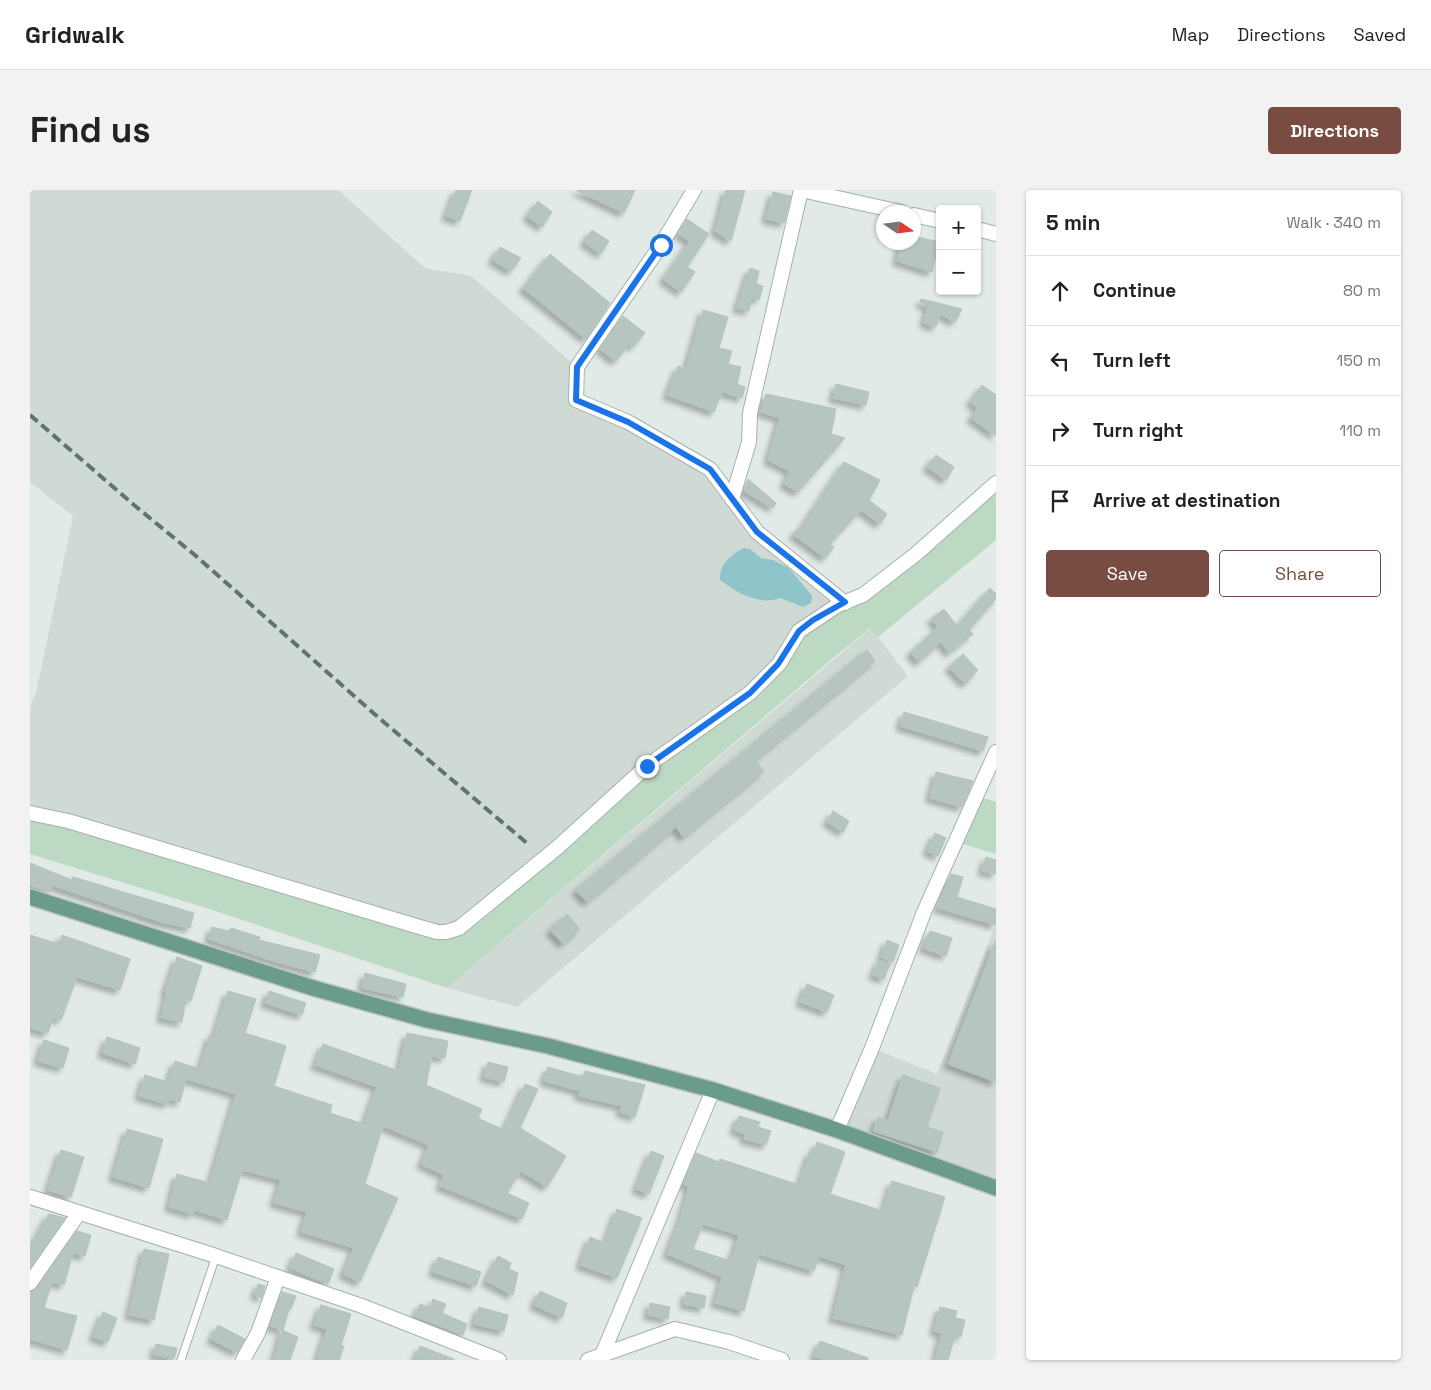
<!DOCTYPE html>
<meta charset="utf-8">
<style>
:root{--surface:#fff;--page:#f2f2f2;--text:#222;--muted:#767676;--line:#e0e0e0;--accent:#794c41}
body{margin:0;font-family:"Space Grotesk",sans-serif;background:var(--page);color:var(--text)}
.controls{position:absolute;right:15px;top:15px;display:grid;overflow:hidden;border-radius:5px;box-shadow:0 1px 4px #0004}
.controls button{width:45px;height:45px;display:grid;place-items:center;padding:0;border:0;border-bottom:1px solid var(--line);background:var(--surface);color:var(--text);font:25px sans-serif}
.compass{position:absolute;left:846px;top:15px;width:45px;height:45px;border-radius:50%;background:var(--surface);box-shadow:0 1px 4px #0004;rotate:103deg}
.stop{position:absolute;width:15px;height:15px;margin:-11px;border:4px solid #1a73e8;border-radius:50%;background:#fff}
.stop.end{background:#1a73e8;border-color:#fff;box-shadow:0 1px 5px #0008}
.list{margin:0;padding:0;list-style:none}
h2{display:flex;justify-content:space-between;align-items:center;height:65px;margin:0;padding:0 20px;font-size:21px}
h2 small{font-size:16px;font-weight:400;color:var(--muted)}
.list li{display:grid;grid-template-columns:32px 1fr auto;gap:15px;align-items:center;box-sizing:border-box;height:70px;padding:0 20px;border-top:1px solid var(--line)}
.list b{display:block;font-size:19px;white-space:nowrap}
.list em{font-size:16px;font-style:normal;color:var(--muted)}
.actions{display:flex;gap:10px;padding:15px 20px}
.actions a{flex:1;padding:11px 0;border:1px solid var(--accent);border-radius:5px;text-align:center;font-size:18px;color:var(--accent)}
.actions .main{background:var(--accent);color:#fff}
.icon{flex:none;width:28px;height:28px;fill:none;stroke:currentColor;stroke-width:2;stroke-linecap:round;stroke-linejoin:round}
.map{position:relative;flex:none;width:966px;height:1170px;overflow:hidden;border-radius:5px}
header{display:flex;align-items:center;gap:30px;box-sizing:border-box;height:70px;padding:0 25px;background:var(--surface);border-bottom:1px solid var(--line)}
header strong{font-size:24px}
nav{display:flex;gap:28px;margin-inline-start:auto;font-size:18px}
.intro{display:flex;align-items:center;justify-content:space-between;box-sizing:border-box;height:120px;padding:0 30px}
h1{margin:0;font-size:35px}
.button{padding:12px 22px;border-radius:5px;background:var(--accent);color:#fff;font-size:18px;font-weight:700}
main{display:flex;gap:30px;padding:0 30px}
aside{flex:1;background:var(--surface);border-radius:5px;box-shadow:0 1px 4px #0004}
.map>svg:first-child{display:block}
</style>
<header>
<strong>Gridwalk</strong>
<nav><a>Map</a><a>Directions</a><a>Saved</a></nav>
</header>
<div class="intro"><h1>Find us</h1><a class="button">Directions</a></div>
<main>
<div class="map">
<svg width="966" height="1170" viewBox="0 0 966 1170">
<defs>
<filter id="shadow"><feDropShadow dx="-4.5" dy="4.5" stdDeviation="2.5" flood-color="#0004"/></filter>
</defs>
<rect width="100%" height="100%" fill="#e1eae6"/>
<g fill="#d0dad5">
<polygon points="0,0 308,0 395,78 441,86 547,177 546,210 680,279 727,342 815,413 749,474 416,742 0,623 0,517 6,503 43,326 0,292"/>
<polygon points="841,438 878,486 487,817 417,798"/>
<polygon points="966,734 966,1002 810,943 842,858 907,884"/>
</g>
<g fill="#bcd9c3">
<polygon points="966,293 966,350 848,447 840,438 802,469 417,798 173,717 0,664 0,623 416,742 720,503 769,441 833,405"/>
<polygon points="947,606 966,612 966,664 926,652"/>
</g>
<path fill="#8fc4ca" d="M714,358L720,359L731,368L743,370L759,378L782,406L781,413L773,417L750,408C730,416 707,403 690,390C689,375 701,364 714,358Z"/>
<g fill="#b7c5bf" stroke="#b4c3bc" fill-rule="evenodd" filter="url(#shadow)">
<polygon points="426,0 442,0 430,31 416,26"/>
<polygon points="546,0 605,0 594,23"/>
<polygon points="696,0 715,0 701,51 685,41"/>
<polygon points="743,2 761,6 754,33 736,29"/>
<polygon points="508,11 522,22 512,37 497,26"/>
<polygon points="657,29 679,44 657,77 665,82 651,102 633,89 660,51 648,44"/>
<polygon points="562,40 579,51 571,64 554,52"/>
<polygon points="884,46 909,52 902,82 867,71 871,52 884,52"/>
<polygon points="470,57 491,68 481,81 462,70"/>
<polygon points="520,64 580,113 556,149 493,98"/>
<polygon points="720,78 729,81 726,94 733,96 729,110 722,107 719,121 707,118"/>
<polygon points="891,109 908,113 932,119 925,132 910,124 906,137 894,133 898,117 890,112"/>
<polygon points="673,120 698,127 689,158 702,161 698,174 711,177 707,194 715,197 712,208 692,202 684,222 637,205 648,176 656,179"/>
<polygon points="593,126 615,143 603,157 599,154 586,171 570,159"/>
<polygon points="806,194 839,202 836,215 803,208"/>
<polygon points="952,195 966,205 966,246 941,228 948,218 940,212"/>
<polygon points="736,204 806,219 801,244 815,248 768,302 754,294 760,281 738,270 750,228 731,222"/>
<polygon points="906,265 924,277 916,290 897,277"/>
<polygon points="814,272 850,290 839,310 857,324 850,334 831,320 800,354 804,357 795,368 763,344 772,336"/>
<polygon points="718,289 746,313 743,318 714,301"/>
<polygon points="960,398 966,404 966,409 939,440 943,444 919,463 911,452 889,472 880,463 908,437 901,429 914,419 927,436"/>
<polygon points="837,460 845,471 725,570 734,581 653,647 646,637 557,712 546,700"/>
<polygon points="933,464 948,480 935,494 919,477"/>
<polygon points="874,522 958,547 953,561 870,536"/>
<polygon points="906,582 943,591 932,617 900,608"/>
<polygon points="803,621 819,631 813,642 797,632"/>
<polygon points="905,643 916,648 908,666 897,661"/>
<polygon points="956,667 966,670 966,684 952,681"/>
<polygon points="0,673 42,690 43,687 164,723 160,738 131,732 22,695 19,702 0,695"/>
<polygon points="921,684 933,687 927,707 966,719 966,735 908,718"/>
<polygon points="537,724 550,739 533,754 520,740"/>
<polygon points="182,737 199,741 201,738 230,747 229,750 290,765 285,782 243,771 179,749"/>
<polygon points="900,741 922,748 916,766 893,758"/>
<polygon points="0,745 29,754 32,745 100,769 90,800 47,787 31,830 23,827 18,843 0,838"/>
<polygon points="857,750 869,755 863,772 851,767"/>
<polygon points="965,752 966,752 966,892 918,874"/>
<polygon points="147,767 172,776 161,811 156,809 152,832 131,828 137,802 135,802"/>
<polygon points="849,770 860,774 854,789 843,785"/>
<polygon points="335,783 376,794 373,807 332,798"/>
<polygon points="777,794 804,805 797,822 770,812"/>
<polygon points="198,801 226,809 215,843 256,856 244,896 302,915 300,923 334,934 347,897 285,875 293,854 369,881 377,843 418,851 415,868 402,866 396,895 452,919 448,928 474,940 495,894 508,899 490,938 536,966 517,997 491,981 477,1003 499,1013 492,1029 410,996 414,985 391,974 399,955 353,936 335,994 368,1008 330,1092 313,1084 324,1058 271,1042 277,1022 244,1013 251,990 212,980 197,1030 164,1020 163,1024 139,1017 147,984 180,993 206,904 156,889 150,912 139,909 138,914 109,906 115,885 138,892 145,871 170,879 180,845 184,847"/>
<polygon points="239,801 276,813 272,825 235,813"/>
<polygon points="77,847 110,858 105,874 72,863"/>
<polygon points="14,850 39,858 33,878 8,871"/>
<polygon points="458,872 478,877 474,892 454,887"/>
<polygon points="518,877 553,887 555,881 615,895 605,927 590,922 592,916 549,906 550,901 514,891"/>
<polygon points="873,885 910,898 897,937 913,942 907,962 843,941 848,927 858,930"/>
<polygon points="709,926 730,932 728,937 741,941 736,955 714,949 715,944 704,940"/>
<polygon points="97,939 133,949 119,998 83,987"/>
<path d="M787,952L815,962L800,1004L853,1021L862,991L915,1007L887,1097L884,1096L872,1145L803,1128L816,1075L789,1066L784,1081L729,1064L714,1121L685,1113L692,1087L637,1064L651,1027L659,997L653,994L666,963L689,972L690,969L769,995L780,961L784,963ZM673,1034L709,1045L701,1071L663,1059Z"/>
<polygon points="31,960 54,967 41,1007 18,1000"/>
<polygon points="621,961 634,966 619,1004 606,999"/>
<polygon points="587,1019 612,1028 587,1088 550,1075 560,1047 575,1053"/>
<polygon points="19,1024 35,1028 0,1078 0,1058"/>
<polygon points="47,1041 61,1045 55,1066 43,1063 34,1095 22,1092 14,1118 47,1126 37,1160 0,1149 0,1102 7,1098"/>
<polygon points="114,1059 139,1064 124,1130 99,1125"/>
<polygon points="266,1063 304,1079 298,1094 260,1078"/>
<polygon points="468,1066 481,1073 479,1079 488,1083 483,1105 456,1091"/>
<polygon points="408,1067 451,1082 446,1096 403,1082"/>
<polygon points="228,1094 235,1096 231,1108 225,1105"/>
<polygon points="510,1101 537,1113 532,1128 504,1115"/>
<polygon points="252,1102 266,1106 261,1119 259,1119 253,1140 240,1136"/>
<polygon points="656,1102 676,1106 674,1118 654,1114"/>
<polygon points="403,1109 416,1114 412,1123 437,1134 433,1145 385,1126 390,1114 400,1118"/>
<polygon points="620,1113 640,1117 638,1129 618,1125"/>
<polygon points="291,1115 321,1124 311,1155 314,1156 309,1170 287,1170 297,1139 284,1135"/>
<polygon points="449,1117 478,1125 474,1141 444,1134"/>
<polygon points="910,1117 927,1121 925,1128 935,1130 931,1147 925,1145 918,1170 905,1170 912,1143 904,1141"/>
<polygon points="73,1122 87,1128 78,1152 63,1147"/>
<polygon points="188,1135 215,1149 207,1162 181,1149"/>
<polygon points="252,1140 268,1147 260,1170 244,1170"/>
<polygon points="790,1151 838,1168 838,1170 795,1170 784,1166"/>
<polygon points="126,1154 147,1158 144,1169 124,1165"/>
<polygon points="390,1156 424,1169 424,1170 385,1170"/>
</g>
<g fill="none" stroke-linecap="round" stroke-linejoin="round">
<defs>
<polyline id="lane" points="151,1170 186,1066"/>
<g id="street">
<polyline points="664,0 631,55 547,177 546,210 598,232 680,279 727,342 815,413"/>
<polyline points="771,0 871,22"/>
<polyline points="884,25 910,31"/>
<polyline points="947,39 966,44"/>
<polyline points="702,309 719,252 720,223 771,0"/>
<polyline points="0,623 38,631 383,735 407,742 416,742 429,738 528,657 617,576 720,503 749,474 769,441 808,415 833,405 886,364 966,293"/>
<polyline points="807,940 842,858 894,722 966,562"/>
<polyline points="0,1007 186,1066 332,1116 469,1170"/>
<polyline points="0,1093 49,1023"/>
<polyline points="213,1170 228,1143 248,1087"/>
<polyline points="558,1170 645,1139 699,1152 752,1170"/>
<polyline points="570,1170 683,900"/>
</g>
<polyline id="primary" points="0,707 283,798 397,830 518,856 683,900 807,940 966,998"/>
</defs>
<use href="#lane" stroke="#a4b1ac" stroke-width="9"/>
<use href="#street" stroke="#a4b1ac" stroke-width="16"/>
<use href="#primary" stroke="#bdc4c2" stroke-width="18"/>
<use href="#lane" stroke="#fff" stroke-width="7"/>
<use href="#street" stroke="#fff" stroke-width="14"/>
<use href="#primary" stroke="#6a9b8c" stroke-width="15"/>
<polyline stroke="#5e756d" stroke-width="4" stroke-dasharray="10 5" stroke-linecap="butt" points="0,225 104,315 166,366 349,528 498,654"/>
</g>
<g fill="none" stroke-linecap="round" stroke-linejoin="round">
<polyline stroke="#1a73e8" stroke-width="6" points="617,576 720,503 748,474 769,441 783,430 815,412 727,342 680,279 598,232 546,210 547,177 631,55"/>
</g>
</svg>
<div class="controls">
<button>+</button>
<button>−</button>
</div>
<svg class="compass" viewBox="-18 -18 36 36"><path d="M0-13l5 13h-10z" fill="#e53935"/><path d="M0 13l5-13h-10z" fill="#767676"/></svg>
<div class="stop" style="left:631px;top:55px"></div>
<div class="stop end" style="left:617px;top:576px"></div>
</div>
<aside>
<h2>5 min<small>Walk · 340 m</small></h2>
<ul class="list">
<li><svg class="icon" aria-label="ahead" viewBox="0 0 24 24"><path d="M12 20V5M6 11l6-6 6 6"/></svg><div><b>Continue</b></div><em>80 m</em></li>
<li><svg class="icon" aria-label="left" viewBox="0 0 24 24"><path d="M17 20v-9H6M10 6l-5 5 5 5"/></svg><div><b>Turn left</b></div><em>150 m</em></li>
<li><svg class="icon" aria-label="right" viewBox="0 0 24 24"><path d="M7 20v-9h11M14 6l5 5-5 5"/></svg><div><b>Turn right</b></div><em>110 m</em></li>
<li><svg class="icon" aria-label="arrive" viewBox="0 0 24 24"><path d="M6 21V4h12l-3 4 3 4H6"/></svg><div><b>Arrive at destination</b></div></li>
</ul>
<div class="actions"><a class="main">Save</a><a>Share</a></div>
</aside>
</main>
